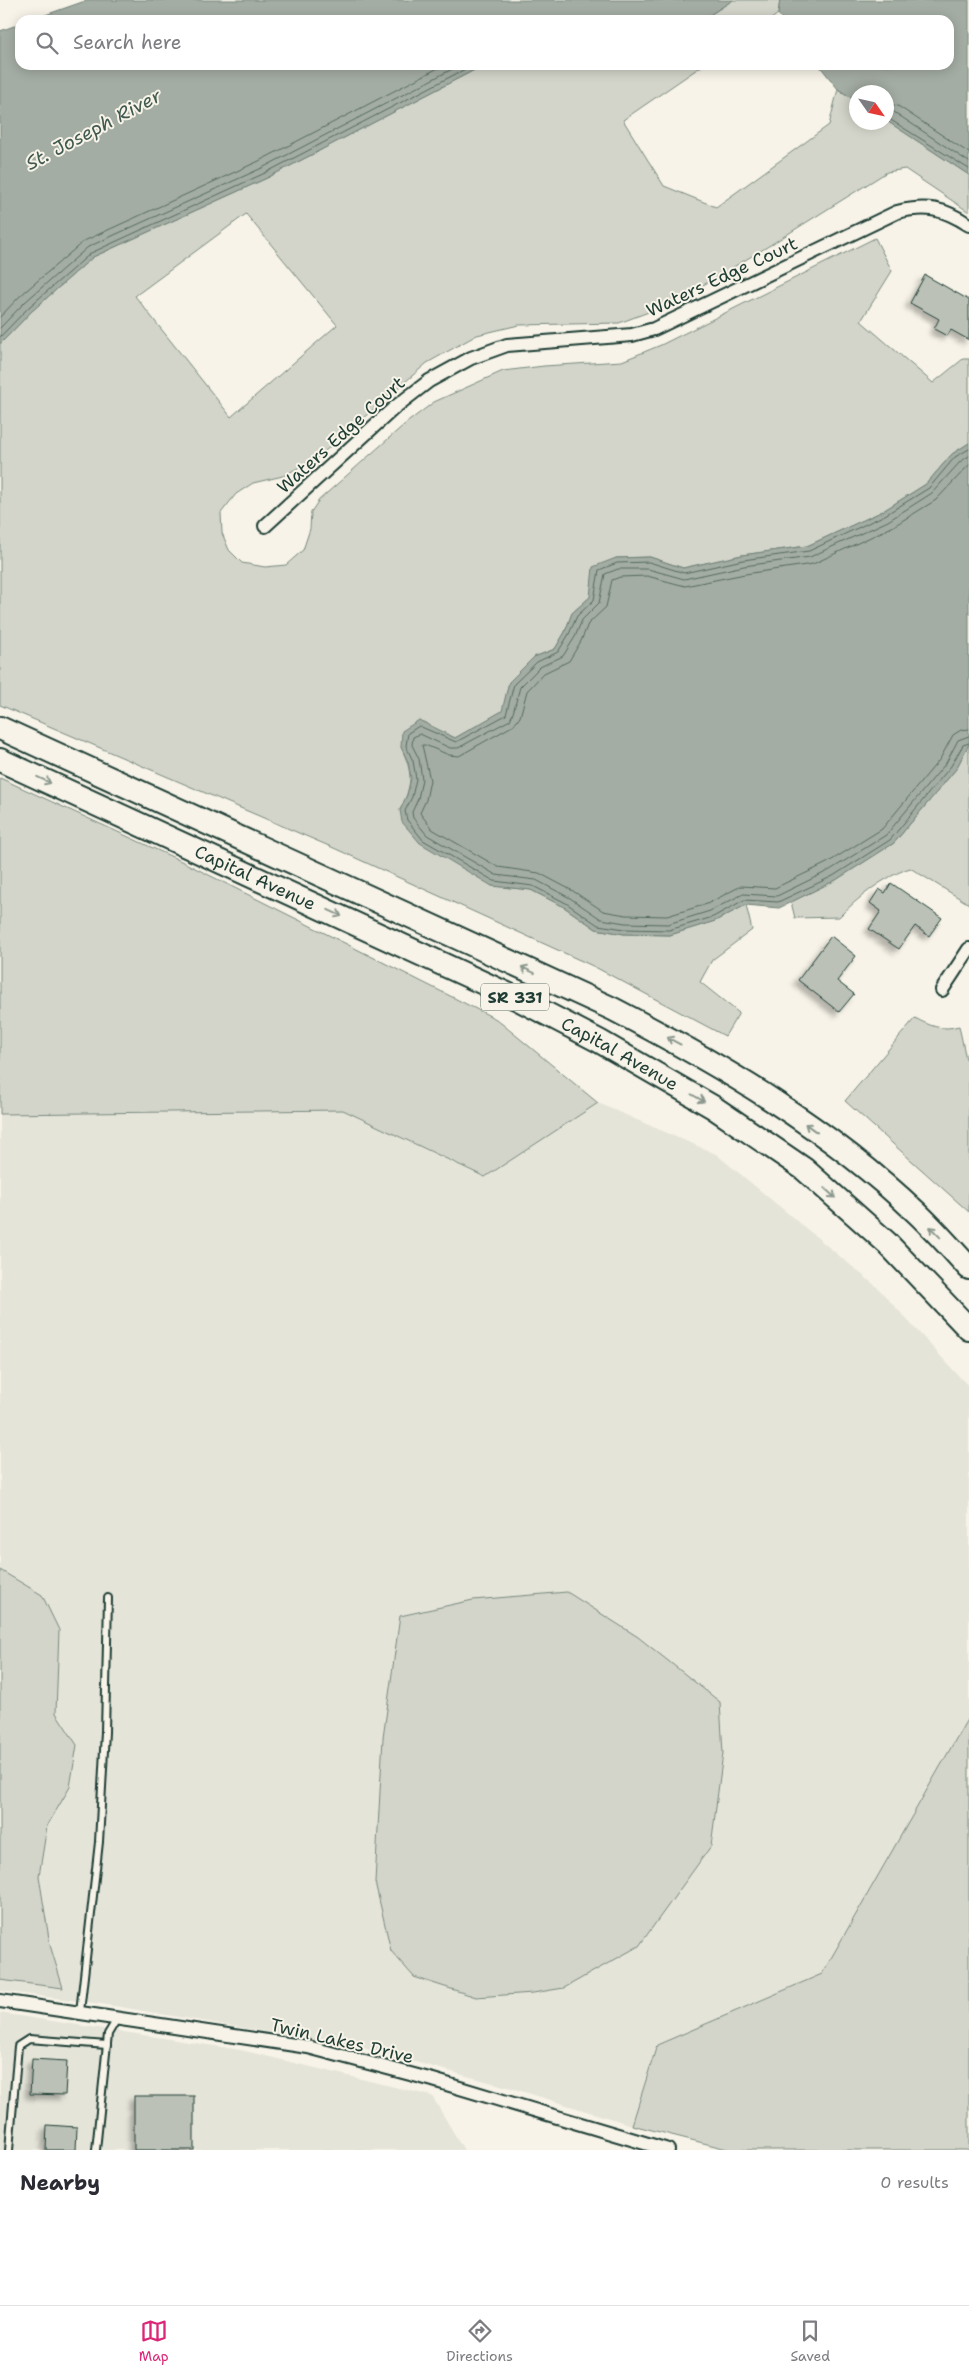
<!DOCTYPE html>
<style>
:root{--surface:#fff;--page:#f2f2f3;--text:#2b2b33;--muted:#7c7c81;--line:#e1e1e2;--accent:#db2777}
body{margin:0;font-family:"Shantell Sans",sans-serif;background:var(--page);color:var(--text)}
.compass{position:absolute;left:849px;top:85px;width:45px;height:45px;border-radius:50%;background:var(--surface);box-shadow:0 2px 12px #0003;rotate:124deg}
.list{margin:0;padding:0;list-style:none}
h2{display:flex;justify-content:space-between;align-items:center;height:65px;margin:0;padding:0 20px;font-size:21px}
h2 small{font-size:16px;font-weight:400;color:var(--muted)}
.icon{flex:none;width:28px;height:28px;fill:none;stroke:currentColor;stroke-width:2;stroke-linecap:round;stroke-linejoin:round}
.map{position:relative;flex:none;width:969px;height:2150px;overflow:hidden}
.search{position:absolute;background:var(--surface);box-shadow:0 2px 12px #0003;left:15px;right:15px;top:15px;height:55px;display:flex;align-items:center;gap:12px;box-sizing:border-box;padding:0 18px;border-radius:15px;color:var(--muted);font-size:19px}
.sheet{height:155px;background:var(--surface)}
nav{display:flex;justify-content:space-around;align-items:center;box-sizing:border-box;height:70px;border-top:1px solid var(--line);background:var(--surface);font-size:14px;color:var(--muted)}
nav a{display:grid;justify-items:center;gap:2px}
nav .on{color:var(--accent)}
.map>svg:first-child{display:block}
</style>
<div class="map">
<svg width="969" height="2150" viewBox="0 0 969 2150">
<defs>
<filter id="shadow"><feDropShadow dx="-4.5" dy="4.5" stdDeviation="2.5" flood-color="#0004"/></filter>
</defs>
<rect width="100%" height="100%" fill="#f7f3e8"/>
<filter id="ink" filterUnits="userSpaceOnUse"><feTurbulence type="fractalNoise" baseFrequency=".02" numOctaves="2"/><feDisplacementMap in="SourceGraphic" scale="10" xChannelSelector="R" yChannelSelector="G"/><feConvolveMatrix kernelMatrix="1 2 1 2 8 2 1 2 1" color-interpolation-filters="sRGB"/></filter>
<g filter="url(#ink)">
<g fill="#e5e4d9">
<polygon points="598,1103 716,1154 877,1287 969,1387 969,1716 822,1974 657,2045 632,2125 511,2088 367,2049 102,2004 0,1991 0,1114 343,1110 485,1177"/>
<polygon points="0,2013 241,2050 432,2096 464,2150 0,2150"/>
</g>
<g fill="#d3d5ca" stroke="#79897f" fill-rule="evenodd">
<polygon points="733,0 780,0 778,14 770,20 702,20"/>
<path d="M484,65H703L623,120L664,186L716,207L829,125L838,89L856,101V122L887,121L969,175V212L905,169L887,172L767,247L705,284L654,310L619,323L519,325L477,335L427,363L318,457L283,476L253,483L236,494L221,513L222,533L229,550L242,563L265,567L286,565L303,550L310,529L311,512L319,500L405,424L434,402L503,371L544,366L622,361L661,345L875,238L892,271L861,321L933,383L963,359H969V443L952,454L926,484L883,511L807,546L742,555L683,568L650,557L616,558L590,597L572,613L565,632L555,649L534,657L509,682L503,711L455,738L419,720L401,747C413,773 413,784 400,810L492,886L531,890L564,907L596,929L624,934L670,935L715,921L746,905L752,930L712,960L700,982L739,1013L725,1036L595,967L336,849L0,705V344L32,311L93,257L267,178ZM246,214L337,325L231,417L135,296Z"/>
<path d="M969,744V904L910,868C883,877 859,897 839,917L795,918L791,902L836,880L894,843L956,769Z"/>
<polygon points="0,778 179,860 496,1019 598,1103 485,1177 343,1110 0,1114"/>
<path d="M915,1018C930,1026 942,1031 959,1026L966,1059L969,1058V1212L845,1101Z"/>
<polygon points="0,1570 42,1595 59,1630 56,1713 77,1745 70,1787 47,1826 39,1876 50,1945 63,1988 0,1980"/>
<polygon points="567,1592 638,1637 720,1702 723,1753 711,1846 639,1946 564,1988 533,1993 476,1997 414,1977 391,1951 375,1882 383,1738 400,1616 473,1600"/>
<polygon points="969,1716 969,2150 731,2150 632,2125 657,2045 822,1974"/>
</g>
<g fill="#a4ada3" stroke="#6f8077">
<polygon points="88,0 733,0 702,20 31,20"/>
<polygon points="780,0 969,0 969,175 887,121 886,92 856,92 856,101 838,89 819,65 949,65 949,20 783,20 778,14"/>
<polygon points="20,24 20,65 484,65 267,178 93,257 32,311 0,344 0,31"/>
<polygon points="969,443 969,744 956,769 894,843 836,880 779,908 746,905 715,921 670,935 624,934 596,929 564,907 531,890 492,886 420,843 402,822 400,810 407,795 411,778 408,762 401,747 402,731 419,720 455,738 502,711 509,682 534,657 555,649 565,632 572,613 590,597 593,567 616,558 650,557 683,568 742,555 807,546 883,511 926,484 952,454"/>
</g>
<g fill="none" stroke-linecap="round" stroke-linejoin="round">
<g stroke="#546a60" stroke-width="1">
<polyline points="886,103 898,106 969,153"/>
<polyline points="886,111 894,112 969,162"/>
<polyline points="886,117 969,169"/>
<polyline points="0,317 20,296 84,241 259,161 444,65"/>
<polyline points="0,328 25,302 88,247 262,168 460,65"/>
<polyline points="0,337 29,307 91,253 265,173 473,65"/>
<polyline points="969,449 955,457 929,488 885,515 809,551 743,560 684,573 649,562 617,563 599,570 594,600 577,616 569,634 558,652 537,662 514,684 506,715 456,742 419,726 408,733 406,746 413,761 416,779 412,797 405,811 407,820 423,840 494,881 533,886 566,903 598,925 625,929 669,930 713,917 744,900 778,902 833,876 890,840 951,766 963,745 969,743"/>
<polyline points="969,456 960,462 932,493 888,521 810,557 744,566 684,579 648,569 618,569 605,574 599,603 582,620 575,637 563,656 540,667 520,687 513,713 510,720 458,748 450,748 420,734 413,737 412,745 419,759 422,779 418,799 412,812 413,818 427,835 496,875 536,880 570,898 601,919 625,923 668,924 710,911 743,894 777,896 830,870 886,835 946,763 958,740 969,736"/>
<polyline points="969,465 936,500 892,527 813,564 745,574 685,586 647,576 620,577 612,580 606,607 588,624 581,641 569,661 544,673 527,691 520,717 514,725 459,756 449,755 425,745 422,745 430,780 426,800 420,813 432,829 498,867 539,873 573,891 603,911 626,915 667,916 707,904 741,886 775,888 827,863 882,829 940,759 953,735 961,730 969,729"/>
</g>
</g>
<g fill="#bbc1b6" stroke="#1f3d34" filter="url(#shadow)">
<polygon points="925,275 969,300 969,340 951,330 947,336 934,329 939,319 910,303"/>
<polygon points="891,883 942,918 929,936 915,926 899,949 869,929 881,911 870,903 879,889 885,893"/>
<polygon points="831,936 856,956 837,981 854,994 839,1012 798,980"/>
<polygon points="32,2059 67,2061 65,2095 30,2094"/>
<rect x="134" y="2096" width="60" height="54"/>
<polygon points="47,2125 77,2127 76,2150 46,2150"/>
</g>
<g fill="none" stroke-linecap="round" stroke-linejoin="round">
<defs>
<g id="lane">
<polyline points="80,2012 99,1842 105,1732 108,1598"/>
<polyline points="9,2150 18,2046 29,2039 107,2045"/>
<polyline points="96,2150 108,2034 117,2019"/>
</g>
<g id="street">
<path d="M265,526L394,408L429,381L471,358L507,345L632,335L654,329L897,212C926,205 944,208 969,225"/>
<polyline points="942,990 969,949"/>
<polyline points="0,2001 308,2047 433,2080 668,2150"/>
</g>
<g id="highway">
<path d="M0,728L613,1009C721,1065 828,1128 917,1213C935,1230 952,1249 969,1268"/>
<path id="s1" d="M0,760L518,999L599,1041L713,1107L804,1169L887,1243L969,1329"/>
</g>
</defs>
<use href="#lane" stroke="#1f3d34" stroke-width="10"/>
<use href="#street" stroke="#1f3d34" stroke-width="16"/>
<use href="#highway" stroke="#1f3d34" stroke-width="26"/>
<use href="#lane" stroke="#f7f3e8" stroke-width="6"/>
<use href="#street" stroke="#f7f3e8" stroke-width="12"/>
<use href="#highway" stroke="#f7f3e8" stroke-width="22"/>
</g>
<defs><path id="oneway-shaft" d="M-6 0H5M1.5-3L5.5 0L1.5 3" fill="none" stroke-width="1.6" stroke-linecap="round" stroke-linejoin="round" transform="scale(1.25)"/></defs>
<g stroke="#8b988e">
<use href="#oneway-shaft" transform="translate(44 780) rotate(25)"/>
<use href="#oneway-shaft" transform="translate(335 913) rotate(25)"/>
<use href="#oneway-shaft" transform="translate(528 970) rotate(-155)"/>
<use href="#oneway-shaft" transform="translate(674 1041) rotate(-152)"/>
<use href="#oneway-shaft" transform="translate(698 1098) rotate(30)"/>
<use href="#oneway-shaft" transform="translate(811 1128) rotate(-144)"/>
<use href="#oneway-shaft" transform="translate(830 1193) rotate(42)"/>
<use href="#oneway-shaft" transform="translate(935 1232) rotate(-134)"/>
</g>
</g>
<g text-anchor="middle" stroke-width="4" stroke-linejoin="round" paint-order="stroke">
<rect fill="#f7f3e8" stroke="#60746a" stroke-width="1" x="481" y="983.5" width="68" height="27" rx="4"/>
<g font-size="16" font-weight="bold" fill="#1f3d34">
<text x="515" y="1003">SR 331</text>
</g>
<g font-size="18" fill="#1f3d34" stroke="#f7f3e8">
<text transform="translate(722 277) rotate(-25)" y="6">Waters Edge Court</text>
<text transform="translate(341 435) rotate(-42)" y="6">Waters Edge Court</text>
<text dy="6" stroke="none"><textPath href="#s1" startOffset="281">Capital Avenue</textPath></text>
<text dy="6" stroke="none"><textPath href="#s1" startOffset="686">Capital Avenue</textPath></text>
<text transform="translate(342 2041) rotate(13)" y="6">Twin Lakes Drive</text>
</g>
<g font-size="19" font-style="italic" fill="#405950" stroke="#f7f3e8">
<text transform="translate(93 129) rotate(-28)" y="7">St. Joseph River</text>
</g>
</g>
</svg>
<svg class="compass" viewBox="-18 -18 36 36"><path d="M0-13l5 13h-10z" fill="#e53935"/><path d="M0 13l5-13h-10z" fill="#7c7c81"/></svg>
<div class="search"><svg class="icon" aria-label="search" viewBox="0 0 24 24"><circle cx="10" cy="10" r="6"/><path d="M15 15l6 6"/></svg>Search here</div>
</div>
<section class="sheet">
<h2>Nearby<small>0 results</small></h2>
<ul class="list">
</ul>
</section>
<nav>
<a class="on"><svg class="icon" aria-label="map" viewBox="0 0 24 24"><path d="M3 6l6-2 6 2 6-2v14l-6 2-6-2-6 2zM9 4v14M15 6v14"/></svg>Map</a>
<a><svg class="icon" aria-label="directions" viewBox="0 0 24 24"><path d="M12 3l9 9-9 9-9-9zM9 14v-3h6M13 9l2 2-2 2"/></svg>Directions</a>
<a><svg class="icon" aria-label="saved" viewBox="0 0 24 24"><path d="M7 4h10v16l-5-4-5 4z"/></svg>Saved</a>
</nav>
